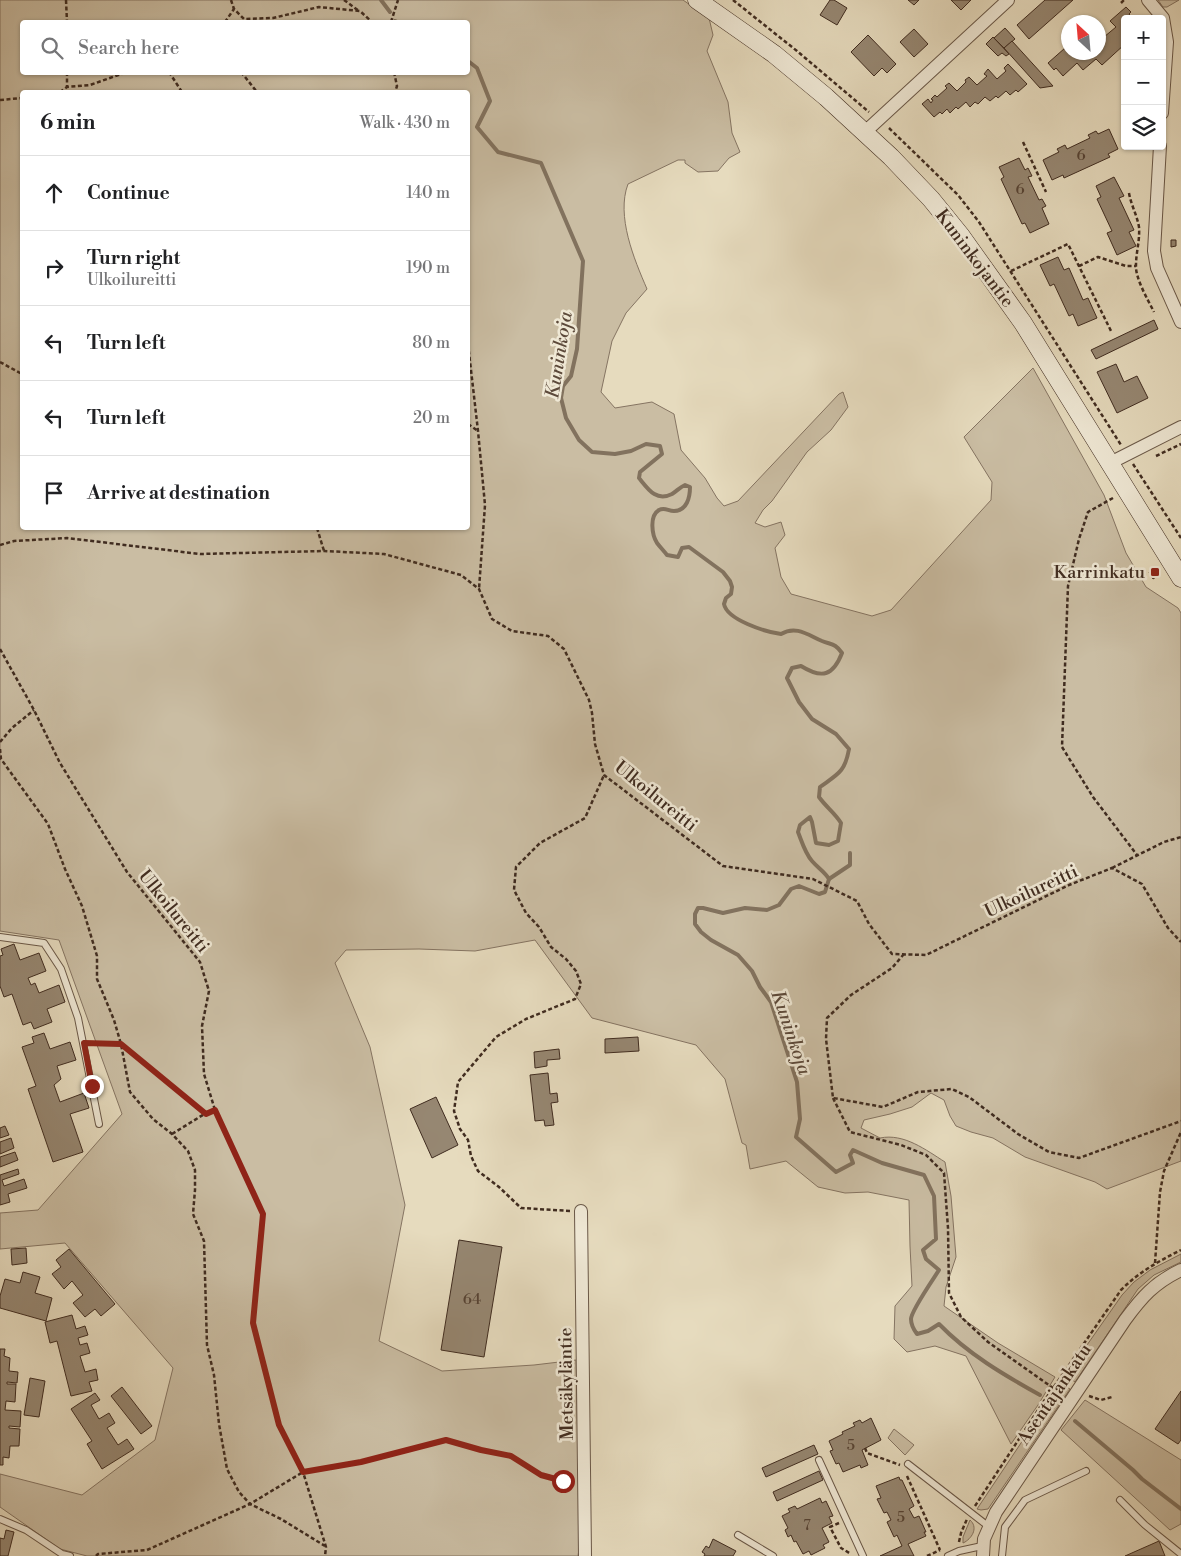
<!DOCTYPE html>
<meta charset="utf-8">
<style>
:root{--surface:#fff;--page:#f6f6f6;--text:#202124;--muted:#757577;--line:#e0e0e0}
body{margin:0;font-family:"Libre Bodoni",serif;background:var(--page);color:var(--text)}
.controls{position:absolute;right:15px;top:15px;display:grid;overflow:hidden;border-radius:5px;box-shadow:0 1px 4px #0004}
.controls button{width:45px;height:45px;display:grid;place-items:center;padding:0;border:0;border-bottom:1px solid var(--line);background:var(--surface);color:var(--text);font:25px sans-serif}
.compass{position:absolute;left:1061px;top:15px;width:45px;height:45px;border-radius:50%;background:var(--surface);box-shadow:0 1px 4px #0004;rotate:334deg}
.stop{position:absolute;width:15px;height:15px;margin:-11px;border:4px solid #8f2418;border-radius:50%;background:#fff}
.stop.end{background:#8f2418;border-color:#fff;box-shadow:0 1px 5px #0008}
.list{margin:0;padding:0;list-style:none}
h2{display:flex;justify-content:space-between;align-items:center;height:65px;margin:0;padding:0 20px;font-size:21px}
h2 small{font-size:16px;font-weight:400;color:var(--muted)}
.list li{display:grid;grid-template-columns:32px 1fr auto;gap:15px;align-items:center;box-sizing:border-box;height:75px;padding:0 20px;border-top:1px solid var(--line)}
.list b{display:block;font-size:19px;white-space:nowrap}
.list p{margin:0;font-size:16px;white-space:nowrap;color:var(--muted)}
.list em{font-size:16px;font-style:normal;color:var(--muted)}
.icon{flex:none;width:28px;height:28px;fill:none;stroke:currentColor;stroke-width:2;stroke-linecap:round;stroke-linejoin:round}
.map{position:relative;flex:none;width:1181px;height:1556px;overflow:hidden}
.search{position:absolute;background:var(--surface);box-shadow:0 1px 4px #0004;left:20px;top:20px;width:450px;height:55px;display:flex;align-items:center;gap:12px;box-sizing:border-box;padding:0 18px;border-radius:5px;color:var(--muted);font-size:19px}
.panel{position:absolute;background:var(--surface);box-shadow:0 1px 4px #0004;left:20px;top:90px;width:450px;height:440px;border-radius:5px}
.map>svg:first-child{display:block}
</style>
<div class="map">
<svg width="1181" height="1556" viewBox="0 0 1181 1556">
<rect width="100%" height="100%" fill="#e6dbbe"/>
<filter id="stains"><feTurbulence type="fractalNoise" baseFrequency=".004" numOctaves="4"/><feColorMatrix values="0 0 0 0 .2 0 0 0 0 .09 0 0 0 0 .02 0 0 0 .5 -.17"/></filter>
<radialGradient id="worn" r=".72"><stop offset=".6" stop-color="#630" stop-opacity="0"/><stop offset="1" stop-color="#630" stop-opacity=".3"/></radialGradient>
<g fill="#cabda3" stroke="#857462" fill-rule="evenodd">
<path d="M0,0H683L709,18L713,35L707,51L728,102L732,133L740,152L729,158L718,171L698,172L685,163V160H678L628,184C616,216 634,259 647,289L626,313L612,341L601,392L615,408L652,402L674,414L681,450L705,478L717,498L724,506L738,501L839,394L843,392L848,407L831,430L807,452L772,501L763,510L755,523L765,527L781,522L785,535L775,548L781,577L791,594L872,616L891,610L991,500L992,482L964,437L1033,368L1104,495L1126,553L1146,587L1178,608L1181,613V1161L1107,1189L1095,1182L1025,1157L993,1138L971,1132L956,1126L950,1116L944,1100L931,1093L912,1107L890,1114L864,1120L861,1128L880,1138C904,1133 926,1150 945,1162L951,1196L956,1257L946,1287L944,1306L998,1343L1055,1377L1038,1405L1011,1444L966,1356L935,1346L907,1352L894,1339L895,1306L912,1286L910,1246L909,1200L868,1192L845,1193L818,1187L786,1161L750,1169L746,1145L742,1143L725,1079L696,1045L592,1018L535,940L475,951L419,949L346,950L335,963L370,1047L405,1205L379,1341L442,1371L534,1365L576,1360L580,1542L578,1556H87L60,1549L0,1507V1474L82,1495L155,1440L173,1368L65,1243L0,1249V1213L38,1210L122,1114L59,940L0,931ZM22,22H468V72H22ZM22,92H468V528H22Z"/>
<polygon points="1158,0 1179,0 1167,7 1163,7"/>
<polygon points="1181,1254 1181,1262 1154,1275 1138,1289 1075,1382 1066,1375 1122,1295 1134,1282 1150,1270"/>
<polygon points="1061,1383 1070,1389 988,1509 981,1510 977,1509"/>
<polygon points="1085,1400 1181,1460 1181,1524 1170,1530 1061,1430"/>
<polygon points="894,1429 914,1445 905,1455 888,1438"/>
<path d="M970,1520C978,1527 973,1537 965,1542L963,1543V1537Z"/>
</g>
<g fill="none" stroke-linecap="round" stroke-linejoin="round">
<g stroke="#82725e" stroke-width="4">
<polyline points="381,0 390,12"/>
<polyline points="395,21 397,22"/>
<path d="M468,61L477,68L490,101L477,127L498,152L541,163L583,261L577,349L571,376L563,386L561,398L566,418L579,440L592,452L615,454L631,451L646,444L660,446L662,454L640,472L639,478C648,489 656,502 672,494C677,491 680,487 685,485L690,487C690,497 687,511 674,511C668,511 665,507 659,510C649,516 652,535 657,543C660,547 664,551 667,555L678,557L682,548L689,547L723,572L730,581L732,587L731,594L726,598L724,604C727,620 766,632 781,634C796,625 808,635 822,641C832,645 835,643 842,653C833,676 822,679 801,666L792,668L787,678L799,702L812,719L836,734L849,749C845,772 838,774 820,787L819,797C826,807 835,813 841,823L838,841L829,845L816,843L812,822L810,817L800,825L798,832C802,842 805,853 812,861C818,868 825,872 829,879L825,892L819,894L799,886L791,889L779,905L767,910L745,908L723,913L703,908H698L695,914V924L701,932L711,940L738,955L752,971L760,987L771,1002L797,1082L800,1119L796,1137L836,1172L853,1163L850,1155L853,1150L882,1163L924,1175L934,1196L936,1239L923,1250L926,1259L939,1270C934,1278 911,1311 911,1319C911,1324 914,1330 917,1334L928,1331L939,1324C968,1354 1004,1375 1040,1395"/>
<polyline points="829,879 850,865 850,853"/>
<polyline points="1075,1421 1133,1470 1142,1479 1181,1509"/>
</g>
</g>
<g fill="#968772" stroke="#402c20">
<polygon points="830,0 834,0 847,8 837,25 820,15"/>
<polygon points="908,0 919,0 914,5"/>
<polygon points="951,0 971,0 961,10"/>
<polygon points="1045,0 1073,0 1029,39 1017,25"/>
<polygon points="1126,7 1131,12 1129,14 1133,19 1125,19 1125,32 1123,34 1125,36 1125,44 1102,65 1096,59 1083,70 1077,63 1063,76 1056,68 1054,70 1048,63 1065,48 1071,55 1074,52 1098,52 1098,42 1116,27 1110,21"/>
<polygon points="1005,28 1015,39 1004,48 994,38"/>
<polygon points="914,29 928,44 914,57 900,42"/>
<polygon points="868,35 896,64 887,73 882,68 874,76 851,52"/>
<polygon points="993,37 1009,54 1006,56 1002,53 998,56 986,44"/>
<polygon points="1012,41 1053,86 1040,88 1004,48"/>
<polygon points="1008,64 1027,84 1018,92 1016,90 1010,95 1006,91 998,98 996,96 990,101 985,97 978,104 975,102 970,107 966,102 958,109 956,107 950,113 947,109 942,114 940,112 934,117 922,104 928,99 931,103 933,100 931,99 935,95 937,97 947,88 945,86 949,83 957,91 966,82 965,80 969,77 977,85 987,76 984,74 988,69 997,79 1006,71 1004,68"/>
<polygon points="1109,129 1118,149 1108,154 1110,157 1064,178 1063,175 1052,180 1043,160 1059,152 1057,149 1065,145 1067,149 1090,138 1088,135 1096,131 1098,134"/>
<polygon points="1019,158 1025,170 1028,168 1032,176 1028,177 1039,200 1042,199 1046,206 1042,208 1049,224 1030,233 1025,223 1022,224 1001,179 1004,177 999,167"/>
<polygon points="1114,177 1124,196 1119,198 1134,230 1129,232 1136,246 1117,255 1107,233 1112,231 1097,199 1101,197 1096,186"/>
<polygon points="1171,240 1176,240 1176,246 1171,247"/>
<polygon points="1058,257 1064,270 1069,268 1083,300 1088,298 1097,318 1078,326 1073,314 1069,316 1054,284 1050,286 1040,265"/>
<polygon points="1154,320 1158,329 1096,359 1091,350"/>
<polygon points="1116,364 1124,382 1137,376 1148,398 1117,413 1097,372"/>
<polygon points="1152,571 1156,577 1153,579 1149,572"/>
<polygon points="14,944 20,960 39,953 46,971 28,978 31,985 35,983 39,993 59,985 65,1002 47,1009 52,1022 34,1029 31,1022 23,1025 12,994 4,997 0,986 0,956 3,955 1,949"/>
<polygon points="44,1033 50,1049 70,1042 76,1060 57,1066 61,1079 54,1085 60,1102 84,1093 89,1108 70,1114 83,1152 53,1162 28,1089 36,1086 22,1047 34,1043 32,1037"/>
<polygon points="638,1037 639,1051 605,1053 605,1039"/>
<polygon points="559,1049 560,1059 547,1060 547,1066 535,1068 534,1052"/>
<polygon points="548,1073 550,1094 557,1093 558,1102 551,1103 554,1125 545,1126 544,1120 535,1121 530,1075"/>
<polygon points="436,1097 458,1145 432,1158 410,1109"/>
<polygon points="5,1126 9,1135 0,1138 0,1128"/>
<polygon points="11,1138 14,1148 0,1154 0,1142"/>
<polygon points="15,1152 18,1160 0,1167 0,1157"/>
<polygon points="18,1169 19,1174 2,1180 4,1186 24,1179 27,1188 8,1194 10,1202 0,1205 0,1175"/>
<polygon points="459,1240 502,1247 484,1357 441,1350"/>
<polygon points="26,1248 27,1263 12,1265 11,1249"/>
<polygon points="69,1249 115,1304 101,1316 95,1309 85,1317 73,1303 83,1295 72,1281 64,1289 52,1274 61,1267 56,1260"/>
<polygon points="23,1272 40,1277 35,1293 52,1298 46,1321 0,1308 0,1296 5,1279 20,1283"/>
<polygon points="72,1315 76,1329 85,1326 88,1335 78,1338 80,1345 87,1343 90,1353 80,1356 85,1372 96,1369 98,1380 89,1382 92,1391 71,1396 57,1341 50,1343 45,1322"/>
<polygon points="0,1349 5,1349 4,1356 10,1358 9,1371 18,1372 17,1383 7,1382 7,1384 16,1384 15,1402 6,1401 5,1410 21,1411 20,1427 9,1426 9,1428 20,1429 19,1446 10,1446 9,1458 3,1457 3,1465 0,1465"/>
<polygon points="30,1378 45,1381 39,1417 24,1415"/>
<polygon points="122,1387 152,1426 141,1434 111,1396"/>
<polygon points="1181,1391 1181,1440 1178,1444 1155,1429"/>
<polygon points="95,1393 100,1400 91,1405 99,1419 109,1413 115,1423 107,1428 118,1445 127,1439 134,1449 102,1469 87,1444 92,1441 71,1409"/>
<polygon points="871,1418 881,1440 862,1450 868,1465 861,1468 860,1465 843,1472 839,1463 836,1464 830,1451 833,1450 829,1441 843,1434 842,1432 855,1426 853,1423 860,1420 862,1423"/>
<polygon points="814,1445 818,1454 766,1477 762,1468"/>
<polygon points="819,1471 823,1480 777,1501 773,1492"/>
<polygon points="899,1477 900,1480 902,1480 914,1506 909,1509 914,1518 919,1516 926,1532 924,1532 926,1536 908,1544 914,1556 880,1556 902,1546 897,1535 894,1537 887,1522 891,1520 887,1512 884,1513 877,1499 881,1498 876,1486"/>
<polygon points="820,1498 822,1503 826,1501 833,1516 829,1517 832,1523 822,1528 829,1542 823,1545 825,1548 811,1555 809,1551 803,1554 796,1541 794,1542 791,1535 788,1537 785,1530 788,1528 782,1516 790,1512 788,1509 795,1506 797,1509"/>
<polygon points="6,1530 14,1532 8,1556 0,1556 0,1538 4,1539"/>
<polygon points="713,1539 736,1551 733,1556 704,1556 705,1554 702,1552 706,1546 709,1548"/>
<polygon points="1159,1541 1165,1556 1125,1556"/>
</g>
<g fill="none" stroke-linecap="round" stroke-linejoin="round">
<defs>
<g id="service">
<polyline points="0,937 44,943 61,969 78,1018 99,1124"/>
<polyline points="819,1460 863,1556"/>
<polyline points="908,1464 988,1526"/>
<polyline points="1120,1500 1145,1525 1181,1554"/>
<polyline points="0,1519 26,1530 62,1554 70,1556"/>
<polyline points="738,1535 773,1556"/>
<polyline points="948,1556 959,1551 982,1546"/>
<polyline points="1002,1556 1005,1527 1025,1500 1086,1471"/>
</g>
<g id="minor">
<polyline points="1148,0 1163,18 1167,42 1162,113"/>
<polyline points="865,132 1008,0"/>
<polyline points="1160,146 1154,251 1157,268 1181,322"/>
<polyline points="1110,463 1181,427"/>
<polyline points="581,1211 585,1556"/>
<path d="M983,1556L984,1539L996,1512L1125,1320C1142,1297 1154,1283 1181,1270"/>
</g>
<polyline id="secondary" points="697,0 774,54 826,97 891,157 931,199 961,236 1023,323 1181,578"/>
</defs>
<use href="#service" stroke="#6a5848" stroke-width="8"/>
<use href="#minor" stroke="#6a5848" stroke-width="14"/>
<use href="#secondary" stroke="#402c20" stroke-width="19"/>
<g stroke="#402c20" stroke-width="2.5" stroke-dasharray="4 2.5" stroke-linecap="butt">
<polyline points="66,0 67,22"/>
<polyline points="231,0 234,9 244,19 273,18 319,7 360,11 372,22"/>
<polyline points="344,0 359,11"/>
<polyline points="733,0 797,51 869,112"/>
<polyline points="1121,3 1124,0"/>
<polyline points="225,22 234,9"/>
<polyline points="391,22 398,0"/>
<polyline points="67,72 67,87"/>
<polyline points="169,72 182,92"/>
<polyline points="241,72 257,92"/>
<polyline points="394,72 397,86 395,92"/>
<polyline points="60,92 67,87 90,85 127,72"/>
<polyline points="0,100 22,98"/>
<polyline points="889,128 958,195 979,222 1121,445"/>
<polyline points="1023,142 1046,192"/>
<path d="M1129,193C1131,205 1137,215 1139,227C1140,241 1136,252 1136,265C1135,278 1148,300 1154,312"/>
<polyline points="1079,266 1098,257 1126,266 1136,266"/>
<polyline points="1011,271 1068,244 1111,331"/>
<polyline points="468,344 478,431 485,505 479,589"/>
<polyline points="0,362 22,374"/>
<polyline points="468,424 478,431"/>
<polyline points="1156,456 1181,444"/>
<polyline points="1133,464 1181,538"/>
<polyline points="1113,498 1088,512 1079,539 1068,586 1062,747 1093,797 1137,855"/>
<polyline points="317,528 324,551"/>
<polyline points="0,545 14,541 67,538 200,554 324,551 384,554 461,575 479,589 492,619 512,631 548,636 564,649 589,700 592,713 595,744 604,775 723,866 813,879 857,901 869,924 892,954 926,955 1069,885 1112,868 1142,884 1168,928 1181,942"/>
<polyline points="0,649 34,710 60,763 127,872 200,962 209,991 202,1026 204,1074 215,1110 263,1214 253,1323 279,1425 303,1472 326,1547 325,1556"/>
<polyline points="0,742 12,728 34,710"/>
<polyline points="0,749 1,759 48,824 65,869 82,906 97,956 97,979 114,1020 121,1044 130,1092 153,1119 172,1134 188,1151 195,1170 195,1190 193,1214 204,1241 207,1345 214,1375 219,1424 227,1469 239,1492 250,1504 281,1519 325,1546"/>
<polyline points="1112,868 1164,842 1181,837"/>
<polyline points="904,954 892,968 851,995 827,1018 826,1039 833,1098 883,1107 918,1092 952,1089 969,1097 1018,1134 1049,1152 1079,1158 1181,1121"/>
<polyline points="92,1043 121,1044 206,1113"/>
<polyline points="833,1098 850,1132 901,1145 926,1155 944,1173 948,1228 949,1293 961,1317 988,1342 1053,1388"/>
<polyline points="172,1134 206,1113 214,1110"/>
<polyline points="570,1211 521,1208 499,1187 478,1171 471,1156 468,1140 460,1129 454,1111 458,1082 496,1037 526,1019 575,999 581,984 576,971 566,959 551,947 539,927 526,913 514,890 516,867 540,843 585,818 604,775"/>
<polyline points="1155,1263 1160,1192 1164,1171 1181,1132"/>
<polyline points="1089,1396 1101,1400 1112,1397"/>
<polyline points="865,1448 867,1453 900,1465"/>
<polyline points="907,1476 940,1550"/>
<path d="M975,1506L1042,1404L1121,1290C1139,1272 1159,1261 1181,1250"/>
<polyline points="839,1523 830,1527 841,1548 851,1554"/>
<polyline points="959,1542 961,1533 967,1519"/>
<polyline points="96,1556 98,1554 147,1550 250,1504 303,1472 361,1462 445,1440 511,1456 541,1475 573,1485"/>
<polyline points="927,1556 940,1550"/>
</g>
<use href="#service" stroke="#efe8d5" stroke-width="6"/>
<use href="#minor" stroke="#efe8d5" stroke-width="12"/>
<use href="#secondary" stroke="#efe8d5" stroke-width="18"/>
</g>
<g fill="none" stroke-linecap="round" stroke-linejoin="round">
<polyline stroke="#8f2418" stroke-width="6" points="92,1086 84,1043 121,1044 206,1114 215,1110 263,1214 253,1323 279,1425 303,1472 361,1462 446,1440 481,1450 511,1456 541,1475 563,1481"/>
</g>
<rect fill="#8f2418" stroke="#efe8d5" stroke-width="2" x="1150" y="567" width="10" height="10" rx="2.5"/>
<g text-anchor="middle" stroke-width="5" stroke-linejoin="round" paint-order="stroke">
<g font-size="15" fill="#564334">
<text x="1081" y="160">6</text>
<text x="1020" y="194">6</text>
<text x="472" y="1304">64</text>
<text x="851" y="1450">5</text>
<text x="901" y="1522">5</text>
<text x="807" y="1530">7</text>
</g>
<g font-size="18" fill="#402c20" stroke="#efe8d5">
<text transform="translate(975 258) rotate(53)" y="6">Kuninkojantie</text>
<text transform="translate(656 796) rotate(39)" y="6">Ulkoilureitti</text>
<text transform="translate(1031 891) rotate(-25)" y="6">Ulkoilureitti</text>
<text transform="translate(174 911) rotate(51)" y="6">Ulkoilureitti</text>
<text transform="translate(566 1384) rotate(-91)" y="6">Metsäkyläntie</text>
<text transform="translate(1054 1394) rotate(-56)" y="6">Asentajankatu</text>
</g>
<g font-size="18" fill="#402c20" stroke="#efe8d5" text-anchor="end">
<text x="1145" y="578">Karrinkatu</text>
</g>
<g font-size="19" font-style="italic" fill="#5c493a" stroke="#efe8d5">
<text transform="translate(558 355) rotate(-81)" y="7">Kuninkoja</text>
<text transform="translate(792 1032) rotate(71)" y="7">Kuninkoja</text>
</g>
</g>
<rect width="100%" height="100%" filter="url(#stains)"/>
<rect width="100%" height="100%" fill="url(#worn)"/>
</svg>
<div class="controls">
<button>+</button>
<button>−</button>
<button><svg class="icon" aria-label="layers" viewBox="0 0 24 24"><path d="M12 4l9 5-9 5-9-5zM3 14l9 5 9-5"/></svg></button>
</div>
<svg class="compass" viewBox="-18 -18 36 36"><path d="M0-13l5 13h-10z" fill="#e53935"/><path d="M0 13l5-13h-10z" fill="#757577"/></svg>
<div class="stop" style="left:563px;top:1481px"></div>
<div class="stop end" style="left:92px;top:1086px"></div>
<div class="search"><svg class="icon" aria-label="search" viewBox="0 0 24 24"><circle cx="10" cy="10" r="6"/><path d="M15 15l6 6"/></svg>Search here</div>
<section class="panel">
<h2>6 min<small>Walk · 430 m</small></h2>
<ul class="list">
<li><svg class="icon" aria-label="ahead" viewBox="0 0 24 24"><path d="M12 20V5M6 11l6-6 6 6"/></svg><div><b>Continue</b></div><em>140 m</em></li>
<li><svg class="icon" aria-label="right" viewBox="0 0 24 24"><path d="M7 20v-9h11M14 6l5 5-5 5"/></svg><div><b>Turn right</b><p>Ulkoilureitti</p></div><em>190 m</em></li>
<li><svg class="icon" aria-label="left" viewBox="0 0 24 24"><path d="M17 20v-9H6M10 6l-5 5 5 5"/></svg><div><b>Turn left</b></div><em>80 m</em></li>
<li><svg class="icon" aria-label="left" viewBox="0 0 24 24"><path d="M17 20v-9H6M10 6l-5 5 5 5"/></svg><div><b>Turn left</b></div><em>20 m</em></li>
<li><svg class="icon" aria-label="arrive" viewBox="0 0 24 24"><path d="M6 21V4h12l-3 4 3 4H6"/></svg><div><b>Arrive at destination</b></div></li>
</ul>
</section>
</div>
